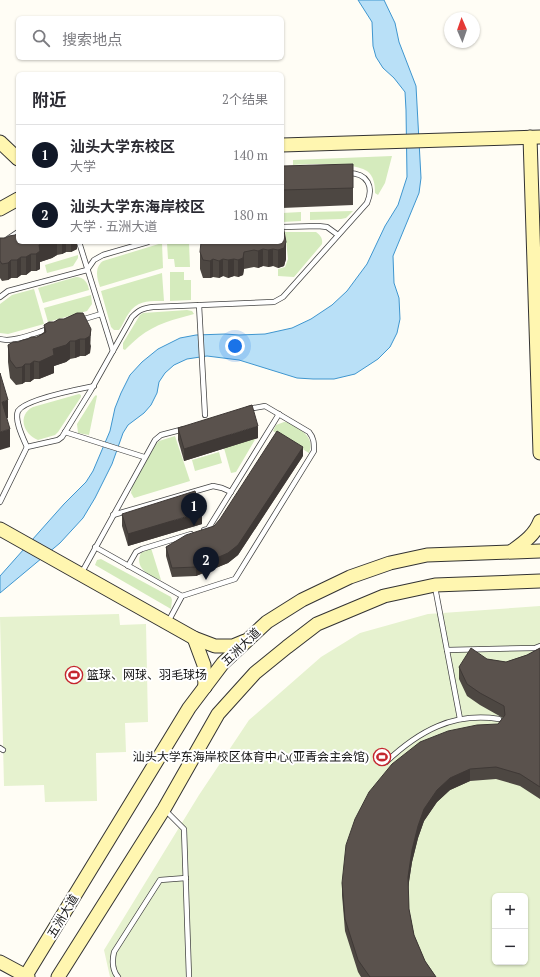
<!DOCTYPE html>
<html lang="zh">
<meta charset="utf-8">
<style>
:root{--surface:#fff;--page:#f7f7f7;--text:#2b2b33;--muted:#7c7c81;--line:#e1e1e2;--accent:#111827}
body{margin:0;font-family:"PT Serif","Noto Sans SC",serif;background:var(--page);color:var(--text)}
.controls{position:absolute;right:12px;bottom:12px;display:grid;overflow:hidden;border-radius:6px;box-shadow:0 1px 3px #0004}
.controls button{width:36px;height:36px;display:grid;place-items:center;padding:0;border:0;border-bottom:1px solid var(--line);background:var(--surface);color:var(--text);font:20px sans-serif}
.compass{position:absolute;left:444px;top:12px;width:36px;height:36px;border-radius:50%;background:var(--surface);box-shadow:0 1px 3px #0004;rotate:358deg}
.you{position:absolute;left:235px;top:346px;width:14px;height:14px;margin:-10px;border:3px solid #fff;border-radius:50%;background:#1a73e8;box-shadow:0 0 0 6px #1a73e833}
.badge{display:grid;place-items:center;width:26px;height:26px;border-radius:50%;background:var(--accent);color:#fff;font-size:13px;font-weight:700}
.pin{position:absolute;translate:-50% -33px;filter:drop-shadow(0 1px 2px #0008)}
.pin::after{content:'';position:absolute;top:21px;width:14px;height:12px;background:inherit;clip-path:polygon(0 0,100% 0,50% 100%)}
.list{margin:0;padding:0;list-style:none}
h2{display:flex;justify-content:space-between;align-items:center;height:52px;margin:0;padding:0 16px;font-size:17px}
h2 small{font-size:13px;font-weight:400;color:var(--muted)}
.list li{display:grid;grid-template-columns:26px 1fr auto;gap:12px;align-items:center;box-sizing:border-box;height:60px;padding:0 16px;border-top:1px solid var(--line)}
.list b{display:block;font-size:15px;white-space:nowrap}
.list p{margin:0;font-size:13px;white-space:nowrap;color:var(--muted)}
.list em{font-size:13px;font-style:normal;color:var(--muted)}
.icon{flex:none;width:22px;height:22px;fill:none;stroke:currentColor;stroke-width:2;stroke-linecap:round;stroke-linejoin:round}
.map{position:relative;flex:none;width:540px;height:977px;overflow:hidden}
.search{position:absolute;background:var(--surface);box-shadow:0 1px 3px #0004;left:16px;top:16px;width:268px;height:44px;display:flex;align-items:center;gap:10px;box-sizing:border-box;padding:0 14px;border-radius:6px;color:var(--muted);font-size:15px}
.panel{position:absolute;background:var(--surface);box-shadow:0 1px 3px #0004;left:16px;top:72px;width:268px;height:172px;border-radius:6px}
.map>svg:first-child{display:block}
</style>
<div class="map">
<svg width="540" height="977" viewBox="0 0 540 977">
<rect width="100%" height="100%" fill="#fffdf5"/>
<g fill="#d5ebbd">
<path d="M392,156L385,183L378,195L375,193C375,185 374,176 367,171C352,162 311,164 293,165V160Z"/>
<polygon points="353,211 346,218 341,219 310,220 310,212"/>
<polygon points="301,212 301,221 282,222 282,213"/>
<path d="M285,232H316C320,235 323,238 322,244L294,277L278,276V269L285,267L288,259Z"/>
<polygon points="169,242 189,242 190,267 175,267 174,259 168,259 167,243"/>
<path d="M162,243L163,268L100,287C97,278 94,268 103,261Z"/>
<polygon points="78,255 78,258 73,266 47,273 45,265"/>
<polygon points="170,272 184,272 184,280 191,280 191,300 170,301"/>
<path d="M162,273L164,301C151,301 137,300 129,313C125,318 123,325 119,330H114L111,327L101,291Z"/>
<path d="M76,277C84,277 88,283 89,290L43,303L38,288Z"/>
<polygon points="34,289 44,324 8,334 0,333 0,304 12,295"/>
<polygon points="91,295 92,304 87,311 48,322 44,308"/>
<path d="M187,310L192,311L194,314C175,319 155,324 139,337C134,341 129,346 125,350L123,349V343L140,315L143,313Z"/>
<path d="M79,394L81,395V397L58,432L55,435L38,440C23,434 17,415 33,407Z"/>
<polygon points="96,395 97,396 89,435 78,433 77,424 94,397"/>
<path d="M284,422C289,422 292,424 296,427C306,433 314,440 309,453L273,431L276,425Z"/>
<polygon points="175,436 190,481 134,498 131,493 132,487 156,444 159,441"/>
<polygon points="256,438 236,472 231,473 224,448"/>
<polygon points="219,452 222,463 195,471 192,460"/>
<path d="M151,548L161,580C148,576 134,567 141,553Z"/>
<polygon points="101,559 171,597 172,600 171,609 95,565 97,560"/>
</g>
<g fill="#e6f2cf" fill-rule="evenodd">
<path d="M540,606V977H110L104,950L199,795L249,720L321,657L360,633L428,614ZM495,896H525V962H495Z"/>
<polygon points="119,614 120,625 146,624 148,722 125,723 126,752 96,753 97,801 45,802 44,785 4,786 0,617"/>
</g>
<polygon fill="#b9e0f7" stroke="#3f96cf" points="358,0 384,0 395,23 399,42 416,86 421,178 419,193 393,256 394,283 399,298 400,319 397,333 390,347 378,359 355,374 334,379 313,379 297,378 239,360 207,356 187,359 174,365 165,373 159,382 157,393 151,405 144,413 128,425 123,433 112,464 95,498 83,518 60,543 0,593 0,576 64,504 86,482 93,471 110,431 115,408 121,393 130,375 142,362 158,349 180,338 196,335 225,334 239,335 265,334 292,328 311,319 332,305 347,291 367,264 385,226 398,205 407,177 406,110 405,92 394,78 383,68 376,57 373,46 372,22"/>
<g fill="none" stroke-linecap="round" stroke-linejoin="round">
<defs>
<g id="lane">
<polyline points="282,227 318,226 327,227 338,235"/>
<polyline points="79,242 113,351"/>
<polyline points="0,244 18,232"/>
<polyline points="0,297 8,291 87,270 94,260 103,255 148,242"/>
<polyline points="199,305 205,415"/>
<polyline points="81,320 101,314"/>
<path d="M0,339C13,343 35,333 49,329"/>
<polyline points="65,432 144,457"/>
<path d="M27,447C23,438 14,420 18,411C25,399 79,389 94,386"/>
<path d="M0,502L27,447L58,440L62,437L91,390L132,317C139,310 143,308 153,307L274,302L283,297L367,203C374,187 368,173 348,173"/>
<polyline points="113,515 213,486 222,488 231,492"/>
<polyline points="204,530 208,529 279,414"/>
<polyline points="95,547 182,596"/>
<polyline points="128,566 136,552 142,549 191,534"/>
<polyline points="81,574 155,440 161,435 184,429"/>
<polyline points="435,587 460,719"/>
<path d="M168,622L182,596L235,579L314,451C314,443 314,438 309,432L265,406L248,409"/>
<polyline points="447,650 535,648 540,646"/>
<polyline points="0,748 3,750"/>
<path d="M386,762C419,731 453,712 499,719"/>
<polyline points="165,810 184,829 189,977"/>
<path d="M118,977C112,970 112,961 114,952L160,880L186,878"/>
</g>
<g id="secondary">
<polyline points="530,137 540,453"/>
<polyline points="0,142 18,159"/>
<polyline points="282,145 540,137"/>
<polyline points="0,209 18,199"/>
<polyline points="0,529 194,638 215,646 233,646 245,641"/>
<path d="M512,551C523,543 535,535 540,521"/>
<polyline points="194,638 204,665 205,687"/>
<polyline points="0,962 28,977"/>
<polyline points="25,977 189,708 223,663 267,622 302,600 350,577 390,563 427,555 540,551"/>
<polyline points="58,977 164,809 218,714 255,673 287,647 317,624 384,596 435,585 540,581"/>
</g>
</defs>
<use href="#lane" stroke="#444" stroke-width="6"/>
<use href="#secondary" stroke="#333" stroke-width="15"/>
<use href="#lane" stroke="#fff" stroke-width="4.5"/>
<use href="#secondary" stroke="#fff6b0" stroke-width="13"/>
</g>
<g fill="#4d4742">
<polygon points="282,166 353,188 353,205 282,208"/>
<polygon points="0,238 18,242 77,242 77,249 71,252 66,252 62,254 57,255 52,258 40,262 40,269 36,271 31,271 26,275 21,275 17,278 11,278 8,280 2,281 0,278"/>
<polygon points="282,242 286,259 284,266 278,268 273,266 268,267 263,266 258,268 254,267 244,269 243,275 238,277 234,276 228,278 223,276 219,278 213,277 210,278 203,278 200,269 200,252"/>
<polygon points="77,313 91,346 90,353 85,356 80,356 75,358 70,359 66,362 54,366 54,373 39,379 34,379 30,382 25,382 22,384 16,385 10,378 8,362 8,345 37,337 44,332 44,325 64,319"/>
<polygon points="178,428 258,438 184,461 178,440"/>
<polygon points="303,456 238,555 228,563 196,576 172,577 166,556 166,547 214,526"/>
<polygon points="122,514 202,524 128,546 122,526"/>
<polygon points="540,648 540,799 520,786 496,779 470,781 450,790 437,802 424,821 418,838 412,862 408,887 409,909 414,935 425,961 436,977 361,977 358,972 345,931 342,895 342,883 498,724 503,718 480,705 467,696 459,679 459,667 487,659 506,662 527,655"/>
</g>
<g fill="#3f3936">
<polygon points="48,242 57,242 57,255 52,258 40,262 40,269 36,271 36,254 39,245"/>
<polygon points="62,242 66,242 66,252 62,254"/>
<polygon points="71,242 77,242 77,249 71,252"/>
<polygon points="286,242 286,259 284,266 278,268 278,250"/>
<polygon points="263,249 263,266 258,268 258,251"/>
<polygon points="273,249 273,266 268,267 268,250"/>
<polygon points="244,252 244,269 243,275 238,277 238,260"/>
<polygon points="31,254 31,271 26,275 26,257"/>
<polygon points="21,257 21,275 17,278 17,260"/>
<polygon points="213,259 213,277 210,278 210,261"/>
<polygon points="223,259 223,276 219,278 219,261"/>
<polygon points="234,259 234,276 228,278 228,260"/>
<polygon points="11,260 11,278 8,280 8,263"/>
<polygon points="91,329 90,353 85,356 85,339"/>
<polygon points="80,339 80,356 75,358 75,341"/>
<polygon points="70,341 70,359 66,362 54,366 54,373 39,379 39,362 53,349"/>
<polygon points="34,361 34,379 30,382 30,364"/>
<polygon points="25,364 25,382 22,384 22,367"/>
<polygon points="8,400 8,418 2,419 2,402"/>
<polygon points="258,426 258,438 184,461 184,449"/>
<polygon points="10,429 10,447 0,450 0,432"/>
<polygon points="303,447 303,456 238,555 228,563 196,576 196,567"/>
<polygon points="202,512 202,524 128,546 128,534"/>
<polygon points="470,769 470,781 450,790 437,802 424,821 418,838 412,862 408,889 408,877 412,850 418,826 424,809 437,790 450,778"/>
</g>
<g fill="#5a524d" stroke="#3f3936">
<polygon points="353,164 353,188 282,190 282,166"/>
<polygon points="282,225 283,225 286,242 284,248 278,250 273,249 268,250 263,249 258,251 254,250 244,252 243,258 238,260 234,259 228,260 223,259 219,261 213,259 210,261 203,260 200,252 201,242 282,242"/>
<polygon points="18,233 18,242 48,242 39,245 40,251 36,254 31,254 26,257 21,257 17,260 11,260 8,263 2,264 0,261 0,238 5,238 9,236 15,235"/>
<polygon points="77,313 83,313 91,329 90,336 85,339 80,339 75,341 70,341 66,345 53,349 54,355 39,362 34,361 30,364 25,364 22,367 16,368 10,360 8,345 13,342 18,342 23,340 28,339 31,337 37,337 46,332 44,325 49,322 54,322 59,319 64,319"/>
<polygon points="0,373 8,400 2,402 10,429 0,432"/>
<polygon points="252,405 258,426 184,449 178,428"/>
<polygon points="277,431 303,447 238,545 228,553 196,567 172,568 166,547 186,535 214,526 220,519"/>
<polygon points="195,491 202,512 128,534 122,514"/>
<polygon points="471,648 487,659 506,662 527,655 540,648 540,787 520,774 496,767 470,769 450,778 437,790 424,809 418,826 412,850 408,877 409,909 414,935 425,961 436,977 370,977 358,960 345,919 342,883 346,845 355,819 369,792 392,764 420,742 448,731 477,725 498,724 505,715 504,706 480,693 467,684 459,667"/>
</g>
<defs>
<symbol id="stadium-ring" viewBox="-11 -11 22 22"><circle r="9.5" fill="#fff" stroke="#c4262e" stroke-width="1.5"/><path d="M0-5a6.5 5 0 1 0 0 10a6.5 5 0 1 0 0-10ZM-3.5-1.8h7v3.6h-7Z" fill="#c4262e"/></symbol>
</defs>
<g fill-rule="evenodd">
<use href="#stadium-ring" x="64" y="665" width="20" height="20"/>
<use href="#stadium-ring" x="372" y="747" width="20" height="20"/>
</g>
<g text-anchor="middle" stroke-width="4" stroke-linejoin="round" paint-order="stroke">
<g font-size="12" fill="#111" stroke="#fff">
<text transform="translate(241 647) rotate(-44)" y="4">五洲大道</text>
<text transform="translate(63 916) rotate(-59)" y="4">五洲大道</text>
</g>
<g font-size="12" fill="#111" stroke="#fff" text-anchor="start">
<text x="87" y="679">篮球、网球、羽毛球场</text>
<text x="369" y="761" text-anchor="end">汕头大学东海岸校区体育中心(亚青会主会馆)</text>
</g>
</g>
</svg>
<div class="controls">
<button>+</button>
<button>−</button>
</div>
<svg class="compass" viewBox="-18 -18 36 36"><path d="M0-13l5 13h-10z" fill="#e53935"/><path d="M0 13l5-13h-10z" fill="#7c7c81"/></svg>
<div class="you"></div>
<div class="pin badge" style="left:194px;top:526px">1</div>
<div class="pin badge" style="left:206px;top:580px">2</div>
<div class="search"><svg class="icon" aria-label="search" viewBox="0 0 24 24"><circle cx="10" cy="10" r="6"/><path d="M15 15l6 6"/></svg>搜索地点</div>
<section class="panel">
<h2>附近<small>2个结果</small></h2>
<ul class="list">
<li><span class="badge">1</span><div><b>汕头大学东校区</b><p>大学</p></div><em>140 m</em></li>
<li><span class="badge">2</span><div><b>汕头大学东海岸校区</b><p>大学 · 五洲大道</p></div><em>180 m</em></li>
</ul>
</section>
</div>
